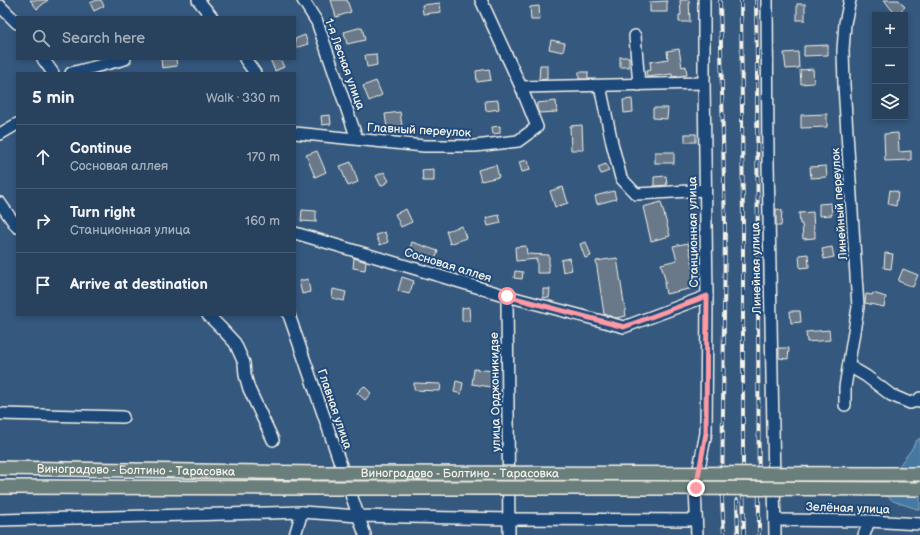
<!DOCTYPE html>
<meta charset="utf-8">
<style>
:root{--surface:#28425e;--page:#344d67;--text:#f1f3f6;--muted:#a5b0bc;--line:#445b73}
body{margin:0;font-family:"Balsamiq Sans",sans-serif;background:var(--page);color:var(--text)}
.controls{position:absolute;right:12px;top:12px;display:grid;overflow:hidden;border-radius:0px;box-shadow:0 2px 6px #0003}
.controls button{width:36px;height:36px;display:grid;place-items:center;padding:0;border:0;border-bottom:1px solid var(--line);background:var(--surface);color:var(--text);font:20px sans-serif}
.stop{position:absolute;width:12px;height:12px;margin:-9px;border:3px solid #ff9aa2;border-radius:50%;background:#fff}
.stop.end{background:#ff9aa2;border-color:#fff;box-shadow:0 1px 4px #0008}
.list{margin:0;padding:0;list-style:none}
h2{display:flex;justify-content:space-between;align-items:center;height:52px;margin:0;padding:0 16px;font-size:17px}
h2 small{font-size:13px;font-weight:400;color:var(--muted)}
.list li{display:grid;grid-template-columns:26px 1fr auto;gap:12px;align-items:center;box-sizing:border-box;height:64px;padding:0 16px;border-top:1px solid var(--line)}
.list b{display:block;font-size:15px;white-space:nowrap}
.list p{margin:0;font-size:13px;white-space:nowrap;color:var(--muted)}
.list em{font-size:13px;font-style:normal;color:var(--muted)}
.icon{flex:none;width:22px;height:22px;fill:none;stroke:currentColor;stroke-width:2;stroke-linecap:round;stroke-linejoin:round}
.map{position:relative;flex:none;width:920px;height:535px;overflow:hidden}
.search{position:absolute;background:var(--surface);box-shadow:0 2px 6px #0003;left:16px;top:16px;width:280px;height:44px;display:flex;align-items:center;gap:10px;box-sizing:border-box;padding:0 14px;border-radius:0px;color:var(--muted);font-size:15px}
.panel{position:absolute;background:var(--surface);box-shadow:0 2px 6px #0003;left:16px;top:72px;width:280px;height:244px;border-radius:0px}
.map>svg:first-child{display:block}
</style>
<div class="map">
<svg width="920" height="535" viewBox="0 0 920 535">
<rect width="100%" height="100%" fill="#35587e"/>
<filter id="ink" filterUnits="userSpaceOnUse"><feTurbulence type="fractalNoise" baseFrequency=".025" numOctaves="2"/><feDisplacementMap in="SourceGraphic" scale="8" xChannelSelector="R" yChannelSelector="G"/><feConvolveMatrix kernelMatrix="1 2 1 2 8 2 1 2 1" color-interpolation-filters="sRGB"/></filter>
<g filter="url(#ink)">
<polygon fill="#4479a2" stroke="#8aa9be" points="920,438 920,510 893,501 887,496 898,467 911,450 916,441"/>
<g fill="#697989" stroke="#f4f1e8">
<polygon points="30,0 48,0 37,9"/>
<polygon points="97,0 101,0 104,6 94,11 90,3"/>
<polygon points="331,0 347,0 351,12 336,17"/>
<polygon points="680,0 689,0 690,22 679,22 679,15 681,15"/>
<polygon points="884,0 899,0 905,7 896,15"/>
<polygon points="667,1 667,12 650,12 650,2"/>
<polygon points="440,3 441,12 423,14 422,5"/>
<rect x="797" y="4" width="8" height="16"/>
<polygon points="539,6 540,20 531,20 530,7"/>
<polygon points="362,27 365,40 347,44 344,32"/>
<polygon points="305,35 308,44 295,48 295,39"/>
<polygon points="551,40 565,43 563,52 549,49"/>
<polygon points="828,45 828,55 804,56 804,46"/>
<polygon points="679,49 682,67 686,66 687,75 672,77 672,74 647,77 646,71 651,70 650,62 668,59 667,51"/>
<polygon points="798,52 799,68 786,69 784,53"/>
<polygon points="376,54 377,65 367,67 365,55"/>
<rect x="620" y="57" width="9" height="10"/>
<polygon points="161,59 176,59 177,66 162,68"/>
<polygon points="270,59 280,59 284,67 275,71"/>
<polygon points="540,65 547,65 547,79 539,80"/>
<polygon points="489,69 491,80 477,82 476,71"/>
<polygon points="813,69 814,83 801,84 800,70"/>
<rect x="579" y="72" width="9" height="7"/>
<polygon points="376,81 382,95 369,101 363,86"/>
<polygon points="632,99 633,112 624,113 623,100"/>
<polygon points="498,100 499,109 486,111 485,101"/>
<polygon points="556,101 557,112 539,113 537,109 537,103"/>
<polygon points="653,108 668,108 667,119 653,118"/>
<polygon points="400,112 402,126 387,128 385,114"/>
<polygon points="827,114 827,127 801,128 801,115"/>
<polygon points="330,115 331,124 322,125 321,116"/>
<polygon points="582,125 583,150 571,150 570,126"/>
<polygon points="500,126 500,133 493,134 492,127"/>
<polygon points="898,133 899,152 911,151 911,160 885,161 884,134"/>
<rect x="685" y="134" width="11" height="8"/>
<polygon points="317,151 326,172 315,177 306,155"/>
<rect x="655" y="152" width="19" height="11"/>
<polygon points="528,160 530,170 522,172 519,162"/>
<polygon points="351,162 358,182 348,186 340,166"/>
<polygon points="606,164 609,171 601,174 598,167"/>
<polygon points="496,165 499,177 481,181 478,170"/>
<polygon points="826,166 827,177 811,178 810,167"/>
<polygon points="434,169 434,181 423,181 422,170"/>
<polygon points="384,172 389,181 381,186 376,176"/>
<polygon points="666,176 667,185 654,186 654,177"/>
<polygon points="563,187 568,203 555,207 550,191"/>
<polygon points="890,190 898,192 896,206 888,204"/>
<polygon points="614,191 616,199 597,204 595,196"/>
<polygon points="661,202 670,236 651,241 643,207"/>
<polygon points="831,203 832,215 819,216 819,204"/>
<polygon points="406,209 412,222 401,227 395,214"/>
<polygon points="776,209 782,210 781,226 776,226"/>
<polygon points="302,210 316,211 316,222 301,221"/>
<polygon points="813,212 814,231 815,231 815,238 803,239 802,224 800,224 799,213"/>
<polygon points="499,215 501,223 488,226 486,218"/>
<polygon points="462,226 466,238 450,244 446,231"/>
<polygon points="385,232 388,242 380,245 376,235"/>
<polygon points="412,242 438,251 434,263 408,254"/>
<polygon points="586,242 591,256 585,258 580,244"/>
<polygon points="688,243 698,287 666,294 664,283 666,283 661,264 677,260 673,246"/>
<polygon points="526,246 527,254 549,255 549,273 537,273 537,259 516,261 515,247"/>
<polygon points="832,247 834,257 824,259 822,249"/>
<polygon points="885,253 893,254 891,269 884,268"/>
<polygon points="808,254 809,267 800,268 799,255"/>
<polygon points="354,258 366,262 365,270 353,268"/>
<polygon points="569,258 572,270 563,272 561,260"/>
<polygon points="617,258 626,316 616,318 604,314 596,261"/>
<polygon points="903,269 918,275 913,287 898,281"/>
<polygon points="515,271 523,272 522,279 514,278"/>
<polygon points="402,277 414,281 409,294 398,291"/>
<polygon points="308,279 310,292 302,294 299,281"/>
<polygon points="333,289 346,292 344,301 332,298"/>
<polygon points="543,289 550,289 549,298 543,297"/>
<polygon points="873,293 886,297 884,307 865,303 866,294 872,295"/>
<polygon points="469,307 470,321 462,321 462,308"/>
<polygon points="790,311 800,311 801,322 791,323"/>
<polygon points="829,330 830,340 807,342 806,332"/>
<polygon points="779,348 789,348 788,359 779,358"/>
<polygon points="474,369 493,371 491,387 472,384"/>
<polygon points="456,381 463,383 461,394 454,392"/>
<polygon points="414,383 441,384 440,391 414,390"/>
<polygon points="364,386 371,393 365,400 357,393"/>
</g>
<g fill="none" stroke-linecap="round" stroke-linejoin="round">
<defs>
<g id="minor">
<polyline points="198,0 212,17"/>
<polyline points="303,0 317,22 357,139"/>
<polyline points="767,0 768,163 775,535"/>
<polyline points="0,6 17,23"/>
<polyline points="635,36 639,85"/>
<polyline points="43,59 53,73"/>
<polyline points="245,59 255,73"/>
<polyline points="71,73 125,59"/>
<polyline points="600,86 612,143 621,178 636,194 656,193 705,190"/>
<polyline points="521,87 704,83"/>
<polyline points="295,133 424,146 475,146 518,141 537,127 521,87 481,0"/>
<polyline points="0,134 17,124"/>
<polyline points="0,203 17,227"/>
<polyline points="295,233 507,296 624,327 707,296"/>
<polyline points="507,296 509,535"/>
<polyline points="208,315 222,329 235,343 244,363 245,375 249,389 273,440"/>
<polyline points="289,315 365,535"/>
<polyline points="849,366 866,376 891,395 910,403 920,400 920,398"/>
<polyline points="845,405 845,387 858,307 844,85 843,50 845,23 850,0"/>
<polyline points="0,414 123,417"/>
<polyline points="0,520 302,512 358,516 509,519 696,520"/>
<polyline points="775,520 869,521 920,524"/>
<polyline points="295,535 302,512"/>
<polyline points="697,535 695,488 706,433 707,296 704,83 704,0"/>
<polyline points="864,535 869,521"/>
</g>
<g id="major">
<path id="s1" d="M0,468L319,473"/>
<polyline points="0,487 319,488"/>
</g>
</defs>
<use href="#minor" stroke="#f4f1e8" stroke-width="14"/>
<use href="#major" stroke="#f4f1e8" stroke-width="16"/>
<use href="#minor" stroke="#1f4a7a" stroke-width="11"/>
<use href="#major" stroke="#6b7f7c" stroke-width="13"/>
<defs>
<g id="rail">
<polyline points="720,0 725,230 722,500 724,535"/>
<polyline points="741,0 743,227 743,474 744,535"/>
<polyline points="756,0 757,62 759,535"/>
<polyline points="737,500 738,535"/>
</g>
</defs>
<use href="#rail" stroke="#f4f1e8" stroke-width="4"/>
<use href="#rail" stroke="#1f4a7a" stroke-width="2.5" stroke-dasharray="8" stroke-linecap="butt"/>
<defs>
<g id="major-bridge">
<path id="s2" d="M319,473L920,474"/>
<polyline points="319,488 667,488 920,489"/>
</g>
</defs>
<use href="#major-bridge" stroke="#f4f1e8" stroke-width="16" stroke-linecap="butt"/>
<use href="#major-bridge" stroke="#6b7f7c" stroke-width="13"/>
</g>
</g>
<g fill="none" stroke-linecap="round" stroke-linejoin="round" filter="url(#ink)">
<polyline stroke="#ff9aa2" stroke-width="5" points="507,296 624,327 707,296 706,433 696,488"/>
</g>
<g text-anchor="middle" stroke-width="4" stroke-linejoin="round" paint-order="stroke">
<g font-size="12" fill="#f4f1e8" stroke="#1f4a7a">
<text transform="translate(345 64) rotate(70)" y="4">1-я Лесная улица</text>
<text transform="translate(419 130) rotate(3)" y="4">Главный переулок</text>
<text transform="translate(839 204) rotate(-94)" y="4">Линейный переулок</text>
<text transform="translate(693 232) rotate(-91)" y="4">Станционная улица</text>
<text transform="translate(448 265) rotate(17)" y="4">Сосновая аллея</text>
<text transform="translate(756 268) rotate(-91)" y="4">Линейная улица</text>
<text transform="translate(495 392) rotate(-91)" y="4">улица Орджоникидзе</text>
<text transform="translate(335 409) rotate(71)" y="4">Главная улица</text>
<text dy="4" stroke="none"><textPath href="#s1" startOffset="136">Виноградово - Болтино - Тарасовка</textPath></text>
<text dy="4" stroke="none"><textPath href="#s2" startOffset="141">Виноградово - Болтино - Тарасовка</textPath></text>
<text transform="translate(848 508) rotate(2)" y="4">Зелёная улица</text>
</g>
</g>
</svg>
<div class="controls">
<button>+</button>
<button>−</button>
<button><svg class="icon" aria-label="layers" viewBox="0 0 24 24"><path d="M12 4l9 5-9 5-9-5zM3 14l9 5 9-5"/></svg></button>
</div>
<div class="stop" style="left:507px;top:296px"></div>
<div class="stop end" style="left:696px;top:488px"></div>
<div class="search"><svg class="icon" aria-label="search" viewBox="0 0 24 24"><circle cx="10" cy="10" r="6"/><path d="M15 15l6 6"/></svg>Search here</div>
<section class="panel">
<h2>5 min<small>Walk · 330 m</small></h2>
<ul class="list">
<li><svg class="icon" aria-label="ahead" viewBox="0 0 24 24"><path d="M12 20V5M6 11l6-6 6 6"/></svg><div><b>Continue</b><p>Сосновая аллея</p></div><em>170 m</em></li>
<li><svg class="icon" aria-label="right" viewBox="0 0 24 24"><path d="M7 20v-9h11M14 6l5 5-5 5"/></svg><div><b>Turn right</b><p>Станционная улица</p></div><em>160 m</em></li>
<li><svg class="icon" aria-label="arrive" viewBox="0 0 24 24"><path d="M6 21V4h12l-3 4 3 4H6"/></svg><div><b>Arrive at destination</b></div></li>
</ul>
</section>
</div>
